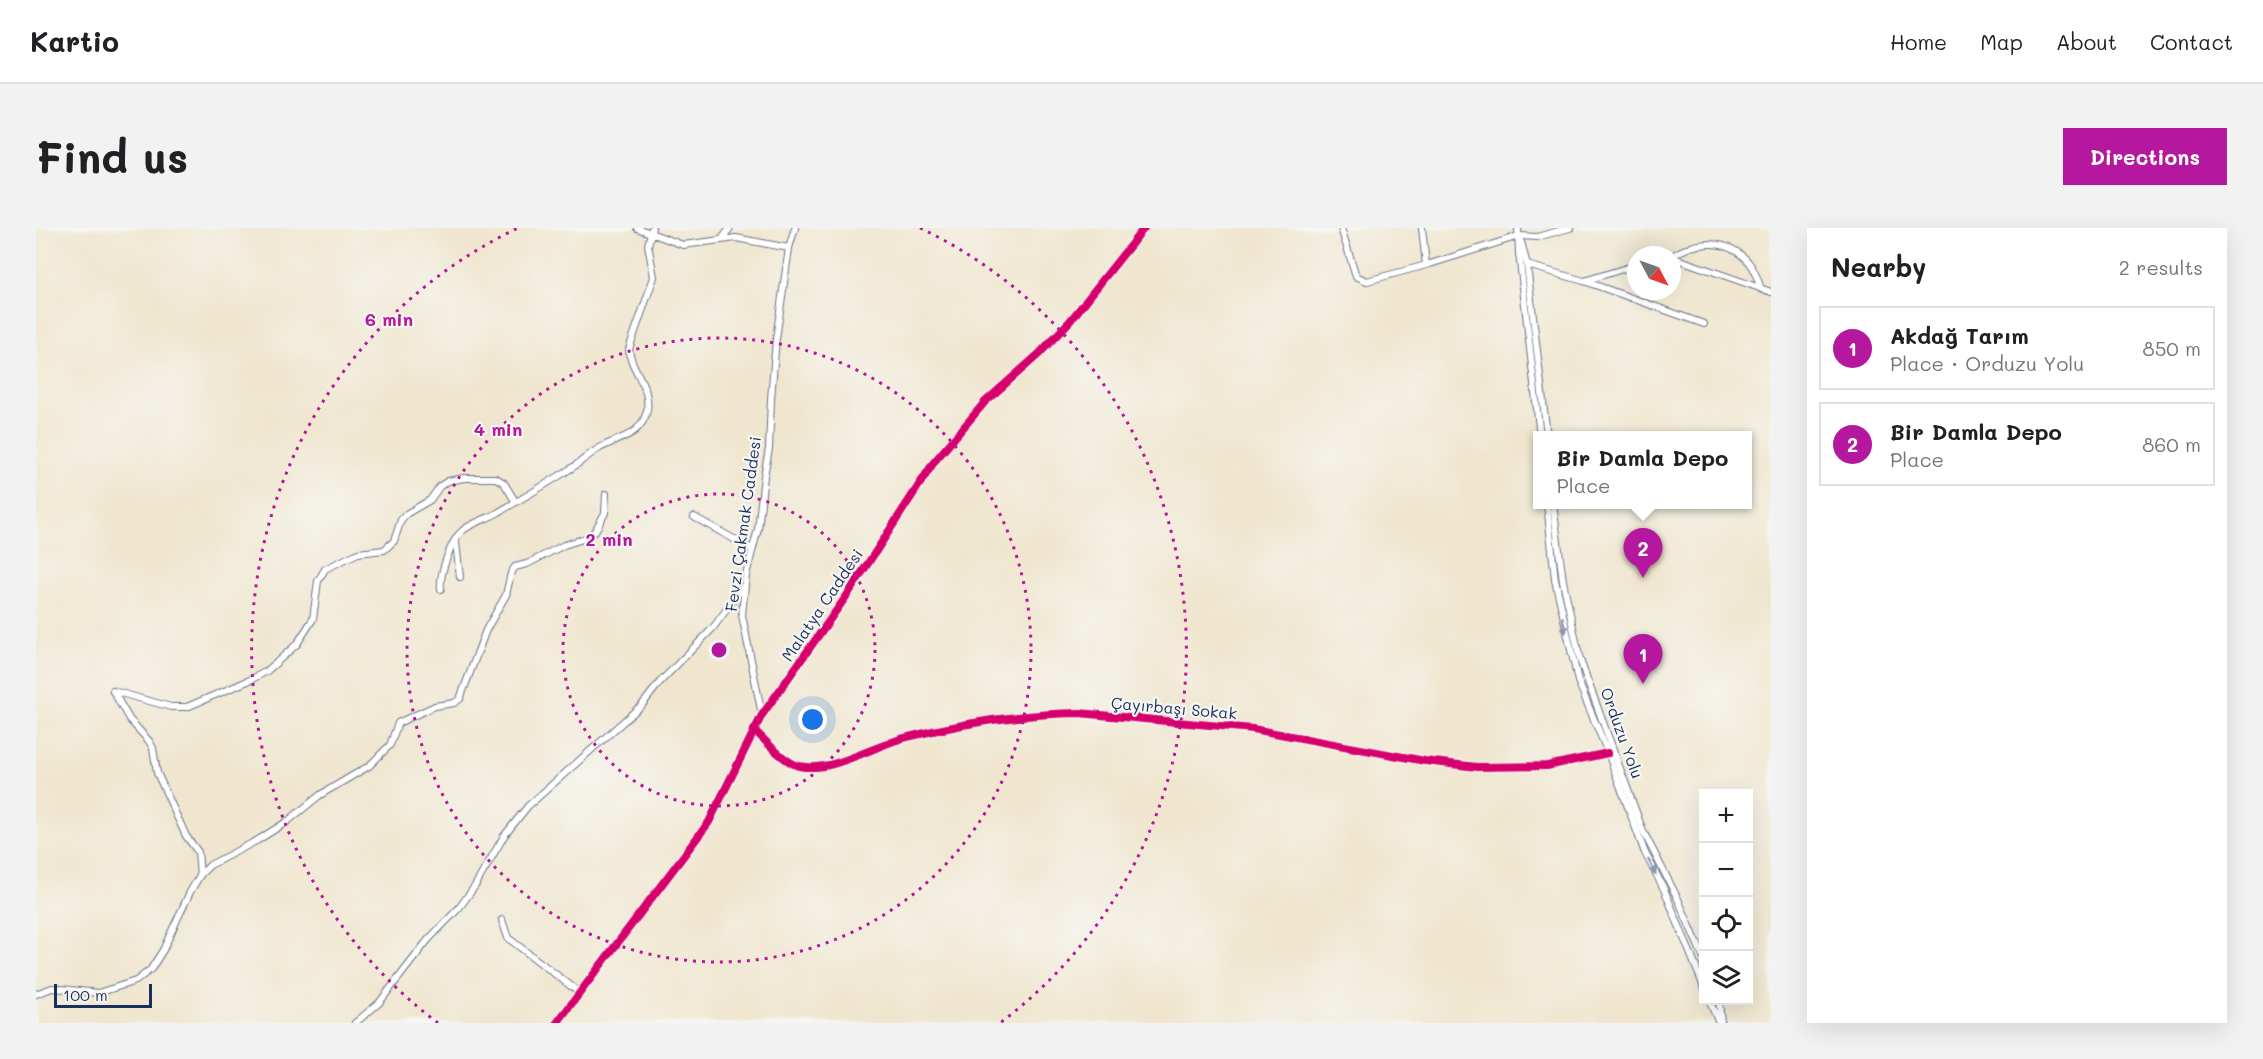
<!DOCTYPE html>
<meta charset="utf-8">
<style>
:root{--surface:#fff;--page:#f2f2f2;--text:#202124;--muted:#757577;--line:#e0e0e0;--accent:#b5179e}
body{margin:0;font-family:Mali,sans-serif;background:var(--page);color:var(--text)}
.controls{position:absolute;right:18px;bottom:18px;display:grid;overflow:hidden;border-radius:0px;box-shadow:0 6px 24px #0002}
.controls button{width:54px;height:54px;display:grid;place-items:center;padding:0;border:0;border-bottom:2px solid var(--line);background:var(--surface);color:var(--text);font:30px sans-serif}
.compass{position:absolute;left:1591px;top:18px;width:54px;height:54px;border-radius:50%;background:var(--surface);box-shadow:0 6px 24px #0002;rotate:131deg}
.scale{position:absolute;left:18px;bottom:15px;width:98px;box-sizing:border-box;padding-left:6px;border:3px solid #1b2f5e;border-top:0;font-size:16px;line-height:21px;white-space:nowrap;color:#1b2f5e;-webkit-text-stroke:4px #f6f6f2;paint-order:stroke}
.you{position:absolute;left:777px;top:492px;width:21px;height:21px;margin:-15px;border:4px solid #fff;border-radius:50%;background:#1a73e8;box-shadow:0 0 0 9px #1a73e833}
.badge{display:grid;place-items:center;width:39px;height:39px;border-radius:50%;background:var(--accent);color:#fff;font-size:20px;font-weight:700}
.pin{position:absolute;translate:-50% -50px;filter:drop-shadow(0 2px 3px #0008)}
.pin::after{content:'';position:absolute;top:32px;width:21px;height:18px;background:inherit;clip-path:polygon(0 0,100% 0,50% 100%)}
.popup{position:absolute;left:1497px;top:203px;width:219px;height:78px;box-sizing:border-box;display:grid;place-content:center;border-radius:0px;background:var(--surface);filter:drop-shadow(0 2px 4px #0005);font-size:20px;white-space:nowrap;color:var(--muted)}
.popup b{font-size:22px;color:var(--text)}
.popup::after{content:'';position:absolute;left:50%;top:100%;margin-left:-12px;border:12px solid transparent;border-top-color:var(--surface)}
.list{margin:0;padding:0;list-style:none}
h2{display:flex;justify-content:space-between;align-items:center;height:78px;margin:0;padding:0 24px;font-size:26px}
h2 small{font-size:20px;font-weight:400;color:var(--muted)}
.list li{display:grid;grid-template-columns:39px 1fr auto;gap:18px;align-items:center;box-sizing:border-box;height:84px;margin:0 12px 12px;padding:0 12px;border:2px solid var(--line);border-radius:0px}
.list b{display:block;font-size:22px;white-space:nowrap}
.list p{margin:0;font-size:20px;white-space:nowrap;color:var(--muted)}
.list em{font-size:20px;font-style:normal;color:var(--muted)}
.icon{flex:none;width:33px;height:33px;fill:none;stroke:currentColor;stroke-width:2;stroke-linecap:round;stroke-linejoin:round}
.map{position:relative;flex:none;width:1735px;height:795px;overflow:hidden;border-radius:0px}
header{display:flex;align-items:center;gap:36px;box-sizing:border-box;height:84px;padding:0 30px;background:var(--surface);border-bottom:2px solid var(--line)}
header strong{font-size:28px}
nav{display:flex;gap:33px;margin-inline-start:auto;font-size:21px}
.intro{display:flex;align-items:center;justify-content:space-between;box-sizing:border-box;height:144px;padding:0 36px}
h1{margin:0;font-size:42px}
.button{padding:15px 27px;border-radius:0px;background:var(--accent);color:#fff;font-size:21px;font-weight:700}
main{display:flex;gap:36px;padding:0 36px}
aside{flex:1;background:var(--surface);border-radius:0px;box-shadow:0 6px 24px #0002}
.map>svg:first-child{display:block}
</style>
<header>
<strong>Kartio</strong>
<nav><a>Home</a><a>Map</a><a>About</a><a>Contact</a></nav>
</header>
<div class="intro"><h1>Find us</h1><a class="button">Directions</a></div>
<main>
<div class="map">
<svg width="1735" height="795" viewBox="0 0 1735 795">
<rect width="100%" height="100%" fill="#f6f6f2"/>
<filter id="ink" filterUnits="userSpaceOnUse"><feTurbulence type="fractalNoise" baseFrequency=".0167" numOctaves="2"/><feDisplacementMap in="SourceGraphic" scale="12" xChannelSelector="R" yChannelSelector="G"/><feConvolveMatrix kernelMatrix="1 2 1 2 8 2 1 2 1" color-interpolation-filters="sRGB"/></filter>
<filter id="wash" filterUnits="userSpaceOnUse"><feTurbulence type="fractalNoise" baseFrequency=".008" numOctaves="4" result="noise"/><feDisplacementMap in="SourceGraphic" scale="24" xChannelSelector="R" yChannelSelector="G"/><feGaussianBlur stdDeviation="1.35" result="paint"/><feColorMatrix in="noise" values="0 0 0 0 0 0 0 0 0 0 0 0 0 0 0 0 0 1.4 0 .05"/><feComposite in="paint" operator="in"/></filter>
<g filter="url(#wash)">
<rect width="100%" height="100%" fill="#f0e6cf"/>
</g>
<g filter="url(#ink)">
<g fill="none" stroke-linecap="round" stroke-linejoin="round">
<defs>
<g id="minor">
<polyline points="601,0 647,17 700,10 753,20"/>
<polyline points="1305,0 1320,48 1331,53 1394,36 1483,8 1501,9 1534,0"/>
<polyline points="1386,0 1390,37"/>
<polyline points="1482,0 1483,25 1504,208"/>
<polyline points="686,11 694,0"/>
<polyline points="1485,14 1491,37 1511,208"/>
<path d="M1636,28C1661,12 1693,10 1713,35C1719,42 1722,53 1725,61"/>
<polyline points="1636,29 1735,64"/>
<polyline points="1491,37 1548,53 1600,37"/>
<polyline points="1548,53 1668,96"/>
<polyline points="1511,276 1519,351 1542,453 1572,525 1609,625 1628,661 1668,759"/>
<polyline points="1517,276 1527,353 1544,432 1607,603 1642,671 1668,731"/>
<polyline points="658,289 716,321"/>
<polyline points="420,315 424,349"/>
<path d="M405,361C403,347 415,312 426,303C437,294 452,291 463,284C487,270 511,256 534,241C544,235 553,226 564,220C583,209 606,208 611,182C615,157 594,142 593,121L618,49L612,17L616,0"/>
<polyline points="77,463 135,479 151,479 214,452 231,443 261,416 277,391 282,353 289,341 322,325 348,322 358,313 365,292 370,286 394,272 404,258 412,253 428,250 460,250 468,255 479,273"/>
<polyline points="77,463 93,491 113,513 117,520 121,545 150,608 162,624 164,647"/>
<polyline points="726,487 706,387 710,347 722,301 728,248 733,221 735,171 740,111 753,20 759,0"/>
<path d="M718,502C729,512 749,535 763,538C796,545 837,518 868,510C926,495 983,486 1043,485L1217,501L1389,533L1441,539L1511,538L1572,525"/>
<polyline points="466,692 472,710 544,765"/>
<polyline points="0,766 16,760 62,765 100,753 115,741 127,722 154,664 164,647 174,637 222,612 252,593 284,567 333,538 354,517 362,495 399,478 418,475 424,471 450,402 470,367 475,345 479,339 491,336 528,317 550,310 559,303 569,285 570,266"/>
<polyline points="1673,772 1683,795"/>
<polyline points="1683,772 1685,795"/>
<polyline points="319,795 343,775 392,712 423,680 439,658 468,608 492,578 606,477 624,454 677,400 709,356"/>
<polyline points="521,795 673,594 726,487 812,366 898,234 949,174 1003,126 1034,93 1108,0"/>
</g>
</defs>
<use href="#minor" stroke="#666f86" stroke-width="8"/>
<use href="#minor" stroke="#fff" stroke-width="6"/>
<defs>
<g id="cycleway">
<path d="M718,502C729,512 749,535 763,538C796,545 837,518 868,510C926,495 983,486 1043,485L1217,501L1389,533L1441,539L1511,538L1572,525"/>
<polyline points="521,795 673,594 726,487 812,366 898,234 949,174 1003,126 1034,93 1108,0"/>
</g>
</defs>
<use href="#cycleway" stroke="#f6f6f2" stroke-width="11"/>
<use href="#cycleway" stroke="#d6006c" stroke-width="8"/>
</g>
<defs><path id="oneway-solid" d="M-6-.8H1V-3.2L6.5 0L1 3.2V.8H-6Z" transform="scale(1.5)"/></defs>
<g fill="#8d97ae">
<use href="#oneway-solid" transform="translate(1528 397) rotate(79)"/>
<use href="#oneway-solid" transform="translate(1616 639) rotate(63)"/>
</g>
</g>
<g fill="none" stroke="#b5179e" stroke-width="3" stroke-dasharray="3 6">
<circle cx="683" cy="422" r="156"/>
<circle cx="683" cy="422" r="312"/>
<path d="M402 795A467 467 0 0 1 482 0M884 0A467 467 0 0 1 964 795"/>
</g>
<g text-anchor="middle" stroke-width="4.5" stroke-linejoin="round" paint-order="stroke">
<g font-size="16" fill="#1b2f5e" stroke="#f6f6f2">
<text transform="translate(707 296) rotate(-82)" y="6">Fevzi Çakmak Caddesi</text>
<text transform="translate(786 377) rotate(-56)" y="6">Malatya Caddesi</text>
<text transform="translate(1138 480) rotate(5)" y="6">Çayırbaşı Sokak</text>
<text transform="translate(1586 505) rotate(70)" y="6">Orduzu Yolu</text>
</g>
</g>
<circle cx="683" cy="422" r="9" fill="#b5179e" stroke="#f6f6f2" stroke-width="3"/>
<g font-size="18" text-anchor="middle" font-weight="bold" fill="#b5179e" stroke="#f6f6f2" stroke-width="4.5" stroke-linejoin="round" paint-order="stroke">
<text x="353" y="98">6 min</text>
<text x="462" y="208">4 min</text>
<text x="573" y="318">2 min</text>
</g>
</svg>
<div class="controls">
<button>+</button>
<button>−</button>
<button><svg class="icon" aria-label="locate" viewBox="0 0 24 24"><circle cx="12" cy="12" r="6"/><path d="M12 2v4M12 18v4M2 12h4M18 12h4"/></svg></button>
<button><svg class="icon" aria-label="layers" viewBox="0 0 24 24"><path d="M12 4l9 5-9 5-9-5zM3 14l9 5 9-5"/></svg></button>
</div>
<svg class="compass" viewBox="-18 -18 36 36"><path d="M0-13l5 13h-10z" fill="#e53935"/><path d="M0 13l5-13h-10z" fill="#757577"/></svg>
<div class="scale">100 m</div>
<div class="you"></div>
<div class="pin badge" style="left:1607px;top:456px">1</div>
<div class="pin badge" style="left:1607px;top:350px">2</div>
<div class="popup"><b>Bir Damla Depo</b>Place</div>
</div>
<aside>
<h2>Nearby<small>2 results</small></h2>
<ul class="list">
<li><span class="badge">1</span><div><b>Akdağ Tarım</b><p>Place · Orduzu Yolu</p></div><em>850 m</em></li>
<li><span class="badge">2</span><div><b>Bir Damla Depo</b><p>Place</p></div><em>860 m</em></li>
</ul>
</aside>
</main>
